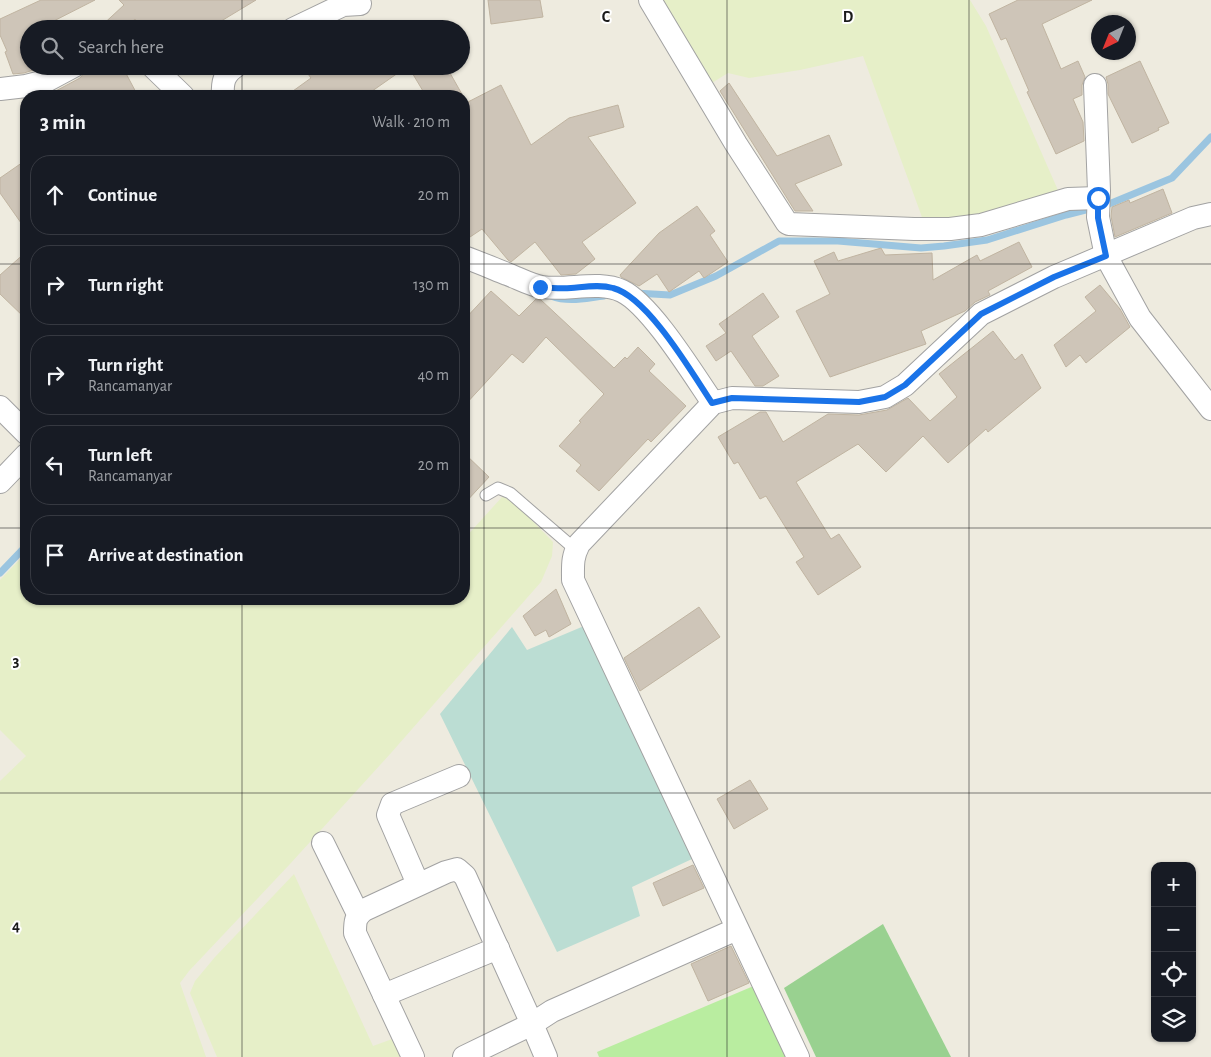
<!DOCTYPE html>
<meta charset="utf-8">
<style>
:root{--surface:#171b24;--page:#20242c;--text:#f1f3f6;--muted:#9ea1a6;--line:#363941}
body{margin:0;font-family:"Alegreya Sans",sans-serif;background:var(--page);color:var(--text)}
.controls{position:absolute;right:15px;bottom:15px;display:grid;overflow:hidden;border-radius:10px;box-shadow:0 1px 4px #0004}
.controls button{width:45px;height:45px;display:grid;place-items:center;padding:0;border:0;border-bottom:1px solid var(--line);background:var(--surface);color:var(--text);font:25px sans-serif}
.compass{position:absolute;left:1091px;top:15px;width:45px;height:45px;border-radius:50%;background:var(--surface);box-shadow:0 1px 4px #0004;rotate:223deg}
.stop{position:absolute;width:15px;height:15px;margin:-11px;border:4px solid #1a73e8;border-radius:50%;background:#fff}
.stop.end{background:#1a73e8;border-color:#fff;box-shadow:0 1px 5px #0008}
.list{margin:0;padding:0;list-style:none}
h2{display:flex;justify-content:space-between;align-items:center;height:65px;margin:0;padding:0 20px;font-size:21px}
h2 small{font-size:16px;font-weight:400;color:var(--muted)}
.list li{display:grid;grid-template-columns:32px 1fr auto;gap:15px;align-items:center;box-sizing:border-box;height:80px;margin:0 10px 10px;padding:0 10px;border:1px solid var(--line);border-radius:20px}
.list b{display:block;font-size:19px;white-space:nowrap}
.list p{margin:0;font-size:16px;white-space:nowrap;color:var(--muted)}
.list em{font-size:16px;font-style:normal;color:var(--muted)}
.icon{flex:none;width:28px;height:28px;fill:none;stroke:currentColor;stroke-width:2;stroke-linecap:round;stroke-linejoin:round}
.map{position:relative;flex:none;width:1211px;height:1057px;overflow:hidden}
.search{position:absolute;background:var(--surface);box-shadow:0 1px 4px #0004;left:20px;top:20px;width:450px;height:55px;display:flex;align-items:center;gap:12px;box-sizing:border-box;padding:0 18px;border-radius:28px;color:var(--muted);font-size:19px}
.panel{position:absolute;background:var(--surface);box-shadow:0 1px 4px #0004;left:20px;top:90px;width:450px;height:515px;border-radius:20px}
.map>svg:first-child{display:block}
</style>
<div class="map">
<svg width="1211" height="1057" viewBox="0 0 1211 1057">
<rect width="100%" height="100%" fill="#eeebdf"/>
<g fill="#e6efc8">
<polygon points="654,0 970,0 986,26 1064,204 930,239 863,56 800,70 749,78 728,73 707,86"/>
<polygon points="502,497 509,498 516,504 553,542 552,556 541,582 391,753 290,864 189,971 180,983 206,1057 0,1057 0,781 26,756 0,730 0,580 26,553 26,599 464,599 464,539"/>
<polygon points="294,874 373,1046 395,1038 402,1057 217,1057 190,993 195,981 215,957"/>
</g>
<polygon fill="#b9eda0" points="756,985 789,1057 599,1057 597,1052"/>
<polygon fill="#99d190" points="883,924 951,1057 816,1057 784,988"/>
<polygon fill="#bbddd3" points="584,626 692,859 632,887 640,916 557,952 440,714 512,627 527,650"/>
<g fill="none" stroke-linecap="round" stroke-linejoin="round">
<g stroke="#9bc5e0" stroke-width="7">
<polyline points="635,293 670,295 716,276 779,241 838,241 921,248 944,246 987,240 1066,215 1109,204 1172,178 1211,137"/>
<path d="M551,296C569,303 586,298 604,296"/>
<polyline points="0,573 26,546"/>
</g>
</g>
<g fill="#cec5b8" stroke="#c0b4a1">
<polygon points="41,0 95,0 38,29 29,29 29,66 46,66 24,73 13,74 5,52 7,51 0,35 0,19"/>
<polygon points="119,0 256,0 208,29 143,29 135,19 124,29 98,29 124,5"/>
<polygon points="488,0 540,0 543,17 491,24"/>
<polygon points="1018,0 1092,0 1042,24 1061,69 1078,61 1085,77 1082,85 1082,95 1073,99 1083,122 1084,141 1056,154 1027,92 1029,91 1006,38 1001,40 989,14"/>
<polygon points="1140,61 1169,123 1158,128 1159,130 1132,143 1108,94 1108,84 1106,77"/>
<polygon points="87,66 122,66 138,96 39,96 52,93 80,78 85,72"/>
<polygon points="302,66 408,66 365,96 286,96 311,78"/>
<polygon points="408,66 446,66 463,96 426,96"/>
<polygon points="729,83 777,156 829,135 842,165 795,184 813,211 795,211 720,91"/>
<polygon points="501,85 531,145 569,118 618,105 624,127 588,137 636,203 582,242 595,259 576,274 561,275 535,242 511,262 508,260 482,229 464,241 464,104"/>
<polygon points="26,160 26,230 0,193 0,178"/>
<polygon points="1163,189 1172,213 1115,237 1111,216 1112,207 1129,200 1130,203"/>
<polygon points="697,206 715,231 710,235 728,262 704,278 699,271 669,292 657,274 639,286 621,277 620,275 659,233"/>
<polygon points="1019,242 1032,267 988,291 990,295 975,302 965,311 921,331 926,344 830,377 796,311 830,294 814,261 834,252 838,261 881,248 885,255 932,253 933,280 977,255 980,261"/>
<polygon points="26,252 26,319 0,294 0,275"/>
<polygon points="1100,285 1120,309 1130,327 1086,363 1080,355 1066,367 1054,345 1096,311 1085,297"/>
<polygon points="491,291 519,316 536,299 541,300 614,368 625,357 627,359 638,347 655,364 649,371 686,406 651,442 648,439 599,491 576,471 581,465 559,446 581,422 579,421 604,394 546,337 523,363 512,354 464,406 464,320"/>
<polygon points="763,293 779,317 752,336 779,376 763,386 755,386 731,351 716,361 706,346 726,333 719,324"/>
<polygon points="993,331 1015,360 1022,354 1041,388 988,432 986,429 948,463 923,436 886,472 858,444 796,482 831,539 839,534 861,567 818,595 796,562 804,557 766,496 760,499 738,462 734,464 718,437 760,412 766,412 783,442 828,414 859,415 887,410 908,398 930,421 957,397 939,374"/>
<polygon points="464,453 489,477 464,504"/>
<polygon points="556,589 571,624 549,637 546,630 535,636 523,616"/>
<polygon points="699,607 720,637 640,691 624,658"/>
<polygon points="750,780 768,809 734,829 717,799"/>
<polygon points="693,865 704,888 663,906 653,883"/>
<polygon points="731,946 749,983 708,1001 691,964"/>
</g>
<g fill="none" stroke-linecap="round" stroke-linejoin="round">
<defs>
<polyline id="service" points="486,495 498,488 510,493 576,550"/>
<g id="minor">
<polyline points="650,0 736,144 787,223 789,224 914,229 950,229 981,225 1068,199 1098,198"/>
<polyline points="293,29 343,5 360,4"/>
<polyline points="152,66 183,96"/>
<polyline points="1095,85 1099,191 1098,217 1106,256 1140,318 1211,409"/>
<polyline points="0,89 26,86 46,81 74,66"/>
<path d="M223,96C222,82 224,74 236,66"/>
<path d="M464,257C478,262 492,268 507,274C518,278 530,285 542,287C568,291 598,280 622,291C651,305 693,374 713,403"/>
<polyline points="0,407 26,433"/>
<polyline points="0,482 26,455"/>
<polyline points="323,843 358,914"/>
<polyline points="418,884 388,815 392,804 459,776"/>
<polyline points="384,995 498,948"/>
<path d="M413,1057L355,933C355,922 355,917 364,910L446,872L457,869L465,876L532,1024L552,1011L737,929"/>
<polyline points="464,1057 532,1024 546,1057"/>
<path d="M798,1057L573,580C573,564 572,558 579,544L713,403L732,398L859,402L885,397L905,385L981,314L1054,277L1193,218L1211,214"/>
</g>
</defs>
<use href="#service" stroke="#a2a2a2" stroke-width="13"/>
<use href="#minor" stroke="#a2a2a2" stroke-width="24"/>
<use href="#service" stroke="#fff" stroke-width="11"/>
<use href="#minor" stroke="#fff" stroke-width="22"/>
</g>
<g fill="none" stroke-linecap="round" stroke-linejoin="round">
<path stroke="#1a73e8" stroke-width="6" d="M540,287C550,288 561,289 571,288C584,287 600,284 613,288C648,297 692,373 712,403L732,398L859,402L885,397L905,385L981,314L1054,277L1106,256L1098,218V198"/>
</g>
<path fill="none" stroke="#1b1b1b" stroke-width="1" stroke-opacity="0.55" d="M242,0V29M484,0V1057M727,0V1057M969,0V1057M242,66V96M0,264H26M464,264H1211M0,528H26M464,528H1211M242,599V1057M0,793H1211"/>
<g font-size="16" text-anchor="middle" font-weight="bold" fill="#1b1b1b" stroke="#fff" stroke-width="4" stroke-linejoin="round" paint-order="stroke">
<text x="606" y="22">C</text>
<text x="848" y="22">D</text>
<text x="16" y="666">3</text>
<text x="16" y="931">4</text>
</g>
</svg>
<div class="controls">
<button>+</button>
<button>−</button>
<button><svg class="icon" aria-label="locate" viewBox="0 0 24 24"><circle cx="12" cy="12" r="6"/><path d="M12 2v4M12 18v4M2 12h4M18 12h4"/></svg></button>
<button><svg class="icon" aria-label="layers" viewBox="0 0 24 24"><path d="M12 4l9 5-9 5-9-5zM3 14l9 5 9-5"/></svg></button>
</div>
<svg class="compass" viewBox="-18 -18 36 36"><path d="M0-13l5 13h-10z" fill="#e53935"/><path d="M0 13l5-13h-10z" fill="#9ea1a6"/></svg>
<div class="stop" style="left:1098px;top:198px"></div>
<div class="stop end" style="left:540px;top:287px"></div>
<div class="search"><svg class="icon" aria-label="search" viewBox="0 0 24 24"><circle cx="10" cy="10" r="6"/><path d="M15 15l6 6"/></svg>Search here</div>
<section class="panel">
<h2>3 min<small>Walk · 210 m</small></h2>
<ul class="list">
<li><svg class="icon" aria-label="ahead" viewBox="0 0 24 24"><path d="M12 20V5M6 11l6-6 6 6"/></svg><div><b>Continue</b></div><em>20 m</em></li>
<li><svg class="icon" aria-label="right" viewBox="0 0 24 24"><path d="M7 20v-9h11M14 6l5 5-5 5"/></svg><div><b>Turn right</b></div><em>130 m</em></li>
<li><svg class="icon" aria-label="right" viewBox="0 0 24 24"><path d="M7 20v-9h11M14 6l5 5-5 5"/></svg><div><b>Turn right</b><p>Rancamanyar</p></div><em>40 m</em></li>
<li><svg class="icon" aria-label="left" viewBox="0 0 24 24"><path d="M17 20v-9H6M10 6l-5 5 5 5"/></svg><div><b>Turn left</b><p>Rancamanyar</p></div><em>20 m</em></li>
<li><svg class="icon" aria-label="arrive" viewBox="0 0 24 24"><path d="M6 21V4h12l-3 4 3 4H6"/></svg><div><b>Arrive at destination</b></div></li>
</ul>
</section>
</div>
